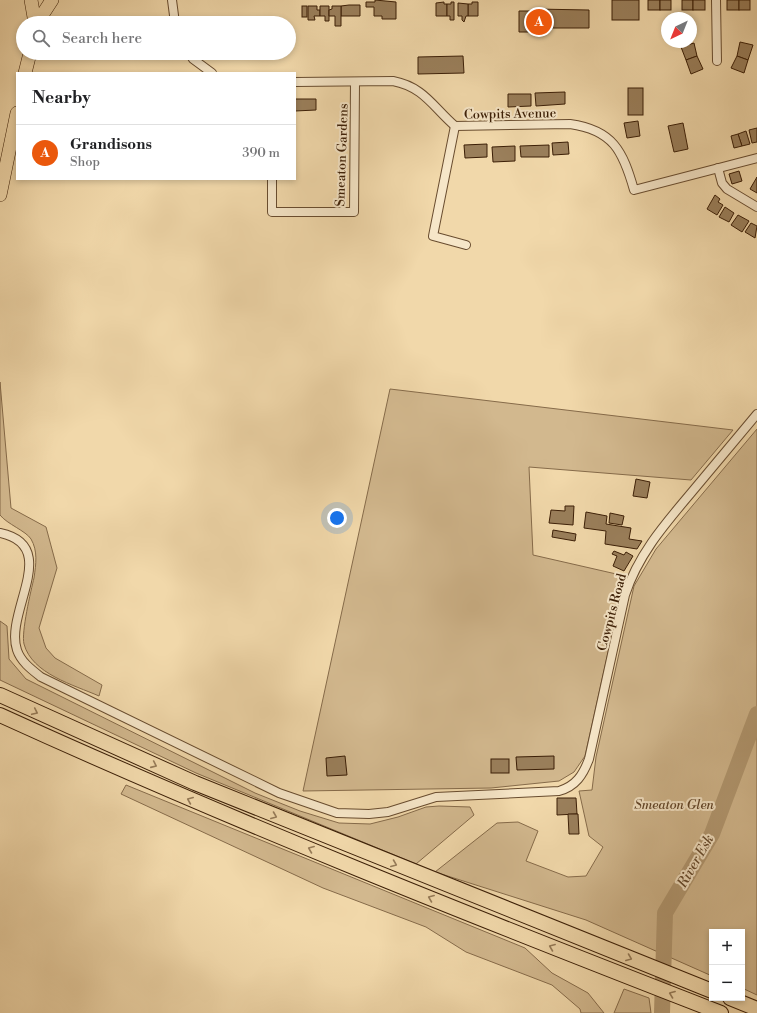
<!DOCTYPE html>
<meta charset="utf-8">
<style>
:root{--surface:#fff;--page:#f6f6f6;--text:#202124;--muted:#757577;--line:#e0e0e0;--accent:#ea580c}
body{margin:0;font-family:"Libre Bodoni",serif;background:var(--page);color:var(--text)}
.controls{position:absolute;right:12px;bottom:12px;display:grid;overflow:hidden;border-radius:0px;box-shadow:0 2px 6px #0003}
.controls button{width:36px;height:36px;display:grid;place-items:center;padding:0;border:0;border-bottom:1px solid var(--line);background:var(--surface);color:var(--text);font:20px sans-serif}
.compass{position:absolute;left:661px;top:12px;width:36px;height:36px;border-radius:50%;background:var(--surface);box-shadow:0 2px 6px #0003;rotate:223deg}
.you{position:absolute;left:337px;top:518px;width:14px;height:14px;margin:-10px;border:3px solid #fff;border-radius:50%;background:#1a73e8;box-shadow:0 0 0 6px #1a73e833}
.badge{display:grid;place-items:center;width:26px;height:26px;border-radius:50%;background:var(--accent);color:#fff;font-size:13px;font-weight:700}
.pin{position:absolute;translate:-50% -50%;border:2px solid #fff;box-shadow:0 1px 4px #0006}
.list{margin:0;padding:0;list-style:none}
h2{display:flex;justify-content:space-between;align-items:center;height:52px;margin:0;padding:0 16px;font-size:17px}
h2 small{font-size:13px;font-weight:400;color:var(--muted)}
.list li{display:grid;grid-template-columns:26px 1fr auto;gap:12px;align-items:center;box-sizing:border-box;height:56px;padding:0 16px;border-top:1px solid var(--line)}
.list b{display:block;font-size:15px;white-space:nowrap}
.list p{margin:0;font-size:13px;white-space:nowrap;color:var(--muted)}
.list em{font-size:13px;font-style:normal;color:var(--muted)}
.icon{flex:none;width:22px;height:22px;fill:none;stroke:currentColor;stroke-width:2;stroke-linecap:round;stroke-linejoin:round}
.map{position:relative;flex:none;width:757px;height:1013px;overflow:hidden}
.search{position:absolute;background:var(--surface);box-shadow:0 2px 6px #0003;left:16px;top:16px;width:280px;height:44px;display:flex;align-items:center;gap:10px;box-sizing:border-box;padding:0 14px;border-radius:22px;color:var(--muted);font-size:15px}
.panel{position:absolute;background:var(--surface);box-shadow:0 2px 6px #0003;left:16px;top:72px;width:280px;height:108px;border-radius:0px}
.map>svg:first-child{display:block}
</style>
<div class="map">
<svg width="757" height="1013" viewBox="0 0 757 1013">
<rect width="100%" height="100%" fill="#f1d8aa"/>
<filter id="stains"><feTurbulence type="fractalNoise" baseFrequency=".005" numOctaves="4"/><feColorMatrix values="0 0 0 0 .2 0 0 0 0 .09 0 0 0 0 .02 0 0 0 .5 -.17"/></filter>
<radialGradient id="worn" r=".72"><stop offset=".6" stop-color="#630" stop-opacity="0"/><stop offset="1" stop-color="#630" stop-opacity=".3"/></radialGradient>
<g fill="#d2b88e" stroke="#866b4a">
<path d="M0,382L11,508L46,527L57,568L39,628L46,648L55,658L102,685L99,696C74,685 32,674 24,644C21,633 31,590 34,578C36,564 38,551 31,539C26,531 7,524 0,515Z"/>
<polygon points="390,389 733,430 691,480 529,467 533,555 625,576 585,756 574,772 559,781 491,788 303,791"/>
<polygon points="757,429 757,995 742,988 742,932 712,932 712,976 586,920 435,872 497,823 518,822 538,831 526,861 568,877 586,876 603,847 589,836 579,791 592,790 596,757 634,586 656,549"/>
<polygon points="0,621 7,626 9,659 26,679 255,793 300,811 339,823 370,824 398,817 426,807 439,806 470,807 474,815 416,864 196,773 0,680"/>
<polygon points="126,785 525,948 552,973 588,993 604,1013 581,1013 580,1009 552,985 466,952 426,927 323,888 121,794"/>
<polygon points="624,989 649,998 651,1013 614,1013"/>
</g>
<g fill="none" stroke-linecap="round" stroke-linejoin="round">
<polyline stroke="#b39972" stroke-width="16" points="662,1013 665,913 712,834 757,714"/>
</g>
<g fill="#9a7f5b" stroke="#3b1e06">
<polygon points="375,0 396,2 396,19 382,19 382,16 374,16 374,7 366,7 366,2 375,2"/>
<rect x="612" y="0" width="27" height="20"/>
<rect x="648" y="0" width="12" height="10"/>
<rect x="660" y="0" width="11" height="10"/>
<rect x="682" y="0" width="11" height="10"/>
<rect x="693" y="0" width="12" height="10"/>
<rect x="727" y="0" width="12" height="10"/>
<rect x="739" y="0" width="11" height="10"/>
<polygon points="444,2 444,4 447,4 447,16 436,16 436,3"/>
<polygon points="451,2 454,2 454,20 450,20 450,16 447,16 447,4 451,4"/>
<polygon points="472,2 478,2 478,16 468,16 468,4 472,4"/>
<polygon points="458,3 468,4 468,16 466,16 464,22 462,20 462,16 458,16"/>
<polygon points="349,5 360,5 360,16 341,16 341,6"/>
<rect x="302" y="6" width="5" height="11"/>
<polygon points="308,6 317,6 317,10 320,10 320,16 314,16 315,20 308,20"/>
<polygon points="320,6 329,6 329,21 325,21 325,16 320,16"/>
<polygon points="332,6 341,6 341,26 335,26 335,16 329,16 329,10 332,9"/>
<polygon points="535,9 589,10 589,28 551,28 551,26 536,26 536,32 519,32 519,11 535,11"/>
<polygon points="740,42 753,45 748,60 737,56"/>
<polygon points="694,43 697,56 686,60 681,47"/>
<polygon points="463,56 464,73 418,74 418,57"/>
<polygon points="697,56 703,69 691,74 686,60"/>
<polygon points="737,56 748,60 744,73 731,68"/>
<rect x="628" y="88" width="15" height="27"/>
<polygon points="565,92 565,104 536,106 535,93"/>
<polygon points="508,94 531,94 531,106 508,107"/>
<polygon points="295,99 316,99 316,110 295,111"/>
<polygon points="638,121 640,136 627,138 624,123"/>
<polygon points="683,123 688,149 674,152 668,126"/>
<polygon points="757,128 757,142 752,143 749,130"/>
<polygon points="746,131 750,144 742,146 738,134"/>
<polygon points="738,134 742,146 734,148 731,136"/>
<polygon points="568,142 569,154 553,155 552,143"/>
<polygon points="487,144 487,157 465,158 464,145"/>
<polygon points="549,145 549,157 521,157 520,146"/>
<polygon points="515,146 515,161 493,162 492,147"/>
<polygon points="739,171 742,181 732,184 729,174"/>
<polygon points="757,177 757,193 750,189"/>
<polygon points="715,195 720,199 718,202 723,205 717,215 707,209"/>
<polygon points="725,207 734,213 729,222 719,217"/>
<polygon points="738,215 749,221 742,232 731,225"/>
<polygon points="751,223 757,226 755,238 745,232"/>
<polygon points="636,479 650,482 647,498 633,496"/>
<polygon points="565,506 574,506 573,525 549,523 551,510 565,511"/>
<polygon points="586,512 607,516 606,524 631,528 629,539 642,541 637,549 605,544 606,531 584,528"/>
<polygon points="610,513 624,516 622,525 609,523"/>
<polygon points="553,530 576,534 575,541 552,537"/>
<polygon points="614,551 624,555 626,552 633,556 624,571 613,566 617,556 612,554"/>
<polygon points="345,756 347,775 327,776 326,758"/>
<polygon points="554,756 554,769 517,770 516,757"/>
<rect x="491" y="759" width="18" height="14"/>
<polygon points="557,798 576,798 577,814 557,815"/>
<polygon points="568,814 578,814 579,834 569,834"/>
</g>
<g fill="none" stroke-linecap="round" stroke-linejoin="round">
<defs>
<g id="minor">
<polyline points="172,0 175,23"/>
<polyline points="716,0 717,61"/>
<polyline points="189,53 193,59 212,73"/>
<path d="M295,82L393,81C424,87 433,107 455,126L570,124C613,130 623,151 634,190L757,158"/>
<polyline points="455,126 433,236 466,245"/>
<polyline points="718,168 722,183 727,189 757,207"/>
<polyline points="272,179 272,212 354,212 355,82"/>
<path d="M0,533C62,546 4,612 17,650C21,662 32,670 41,677L279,793L337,813L369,814L388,812L436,797L559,791C576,786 583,775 589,759L625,595C638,555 664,525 691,493C713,467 735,440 757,414"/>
</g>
<g id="primary">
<polyline points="31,0 35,23"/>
<polyline points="37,23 52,0"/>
<polyline points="25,73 30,53"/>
<polyline points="0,195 17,113"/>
</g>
<g id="trunk">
<polyline points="0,695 195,783 712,991"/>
<path d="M0,715C237,823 479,919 721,1013"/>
<polyline points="730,998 757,1009"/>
</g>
</defs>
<use href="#minor" stroke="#684c2f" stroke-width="10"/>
<use href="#primary" stroke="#3b1e06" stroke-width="14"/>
<use href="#trunk" stroke="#3b1e06" stroke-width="16"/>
<use href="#minor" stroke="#f6e6c8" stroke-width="8"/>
<use href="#primary" stroke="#f1d8aa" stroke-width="13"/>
<use href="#trunk" stroke="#f1d8aa" stroke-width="14"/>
</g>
<defs><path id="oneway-chevron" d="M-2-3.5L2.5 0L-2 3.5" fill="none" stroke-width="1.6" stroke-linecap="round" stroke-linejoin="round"/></defs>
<g stroke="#967b58">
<use href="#oneway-chevron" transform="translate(35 712) rotate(25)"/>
<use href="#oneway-chevron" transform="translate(154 765) rotate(24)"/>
<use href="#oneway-chevron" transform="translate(190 800) rotate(-157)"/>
<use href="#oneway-chevron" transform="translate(274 816) rotate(22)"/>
<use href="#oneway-chevron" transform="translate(311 849) rotate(-158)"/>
<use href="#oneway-chevron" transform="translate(394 864) rotate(22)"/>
<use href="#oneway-chevron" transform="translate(431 898) rotate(-158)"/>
<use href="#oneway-chevron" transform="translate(552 947) rotate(-158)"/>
<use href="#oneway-chevron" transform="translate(629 958) rotate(22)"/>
<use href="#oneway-chevron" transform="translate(672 994) rotate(-159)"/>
</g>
<g text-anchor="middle" stroke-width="4" stroke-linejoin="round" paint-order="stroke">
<g font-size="13" fill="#3b1e06" stroke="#f6e6c8">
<text transform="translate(510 113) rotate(-1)" y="5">Cowpits Avenue</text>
<text transform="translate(341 155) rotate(-88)" y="5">Smeaton Gardens</text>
<text transform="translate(611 612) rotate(-75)" y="5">Cowpits Road</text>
</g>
<g font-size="13" font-style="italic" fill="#614428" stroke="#f6e6c8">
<text x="674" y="809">Smeaton Glen</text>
</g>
<g font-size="14" font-style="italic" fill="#65492c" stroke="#f6e6c8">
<text transform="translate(695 861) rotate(-60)" y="5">River Esk</text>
</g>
</g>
<rect width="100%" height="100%" filter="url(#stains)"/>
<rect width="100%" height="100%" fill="url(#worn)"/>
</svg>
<div class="controls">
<button>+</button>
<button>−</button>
</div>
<svg class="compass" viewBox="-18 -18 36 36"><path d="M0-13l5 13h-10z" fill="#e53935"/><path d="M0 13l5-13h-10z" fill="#757577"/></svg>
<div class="you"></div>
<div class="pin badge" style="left:539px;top:22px">A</div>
<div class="search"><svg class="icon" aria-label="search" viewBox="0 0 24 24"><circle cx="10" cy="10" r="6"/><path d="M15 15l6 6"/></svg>Search here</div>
<section class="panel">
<h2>Nearby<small></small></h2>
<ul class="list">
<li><span class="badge">A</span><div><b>Grandisons</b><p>Shop</p></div><em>390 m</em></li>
</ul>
</section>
</div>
